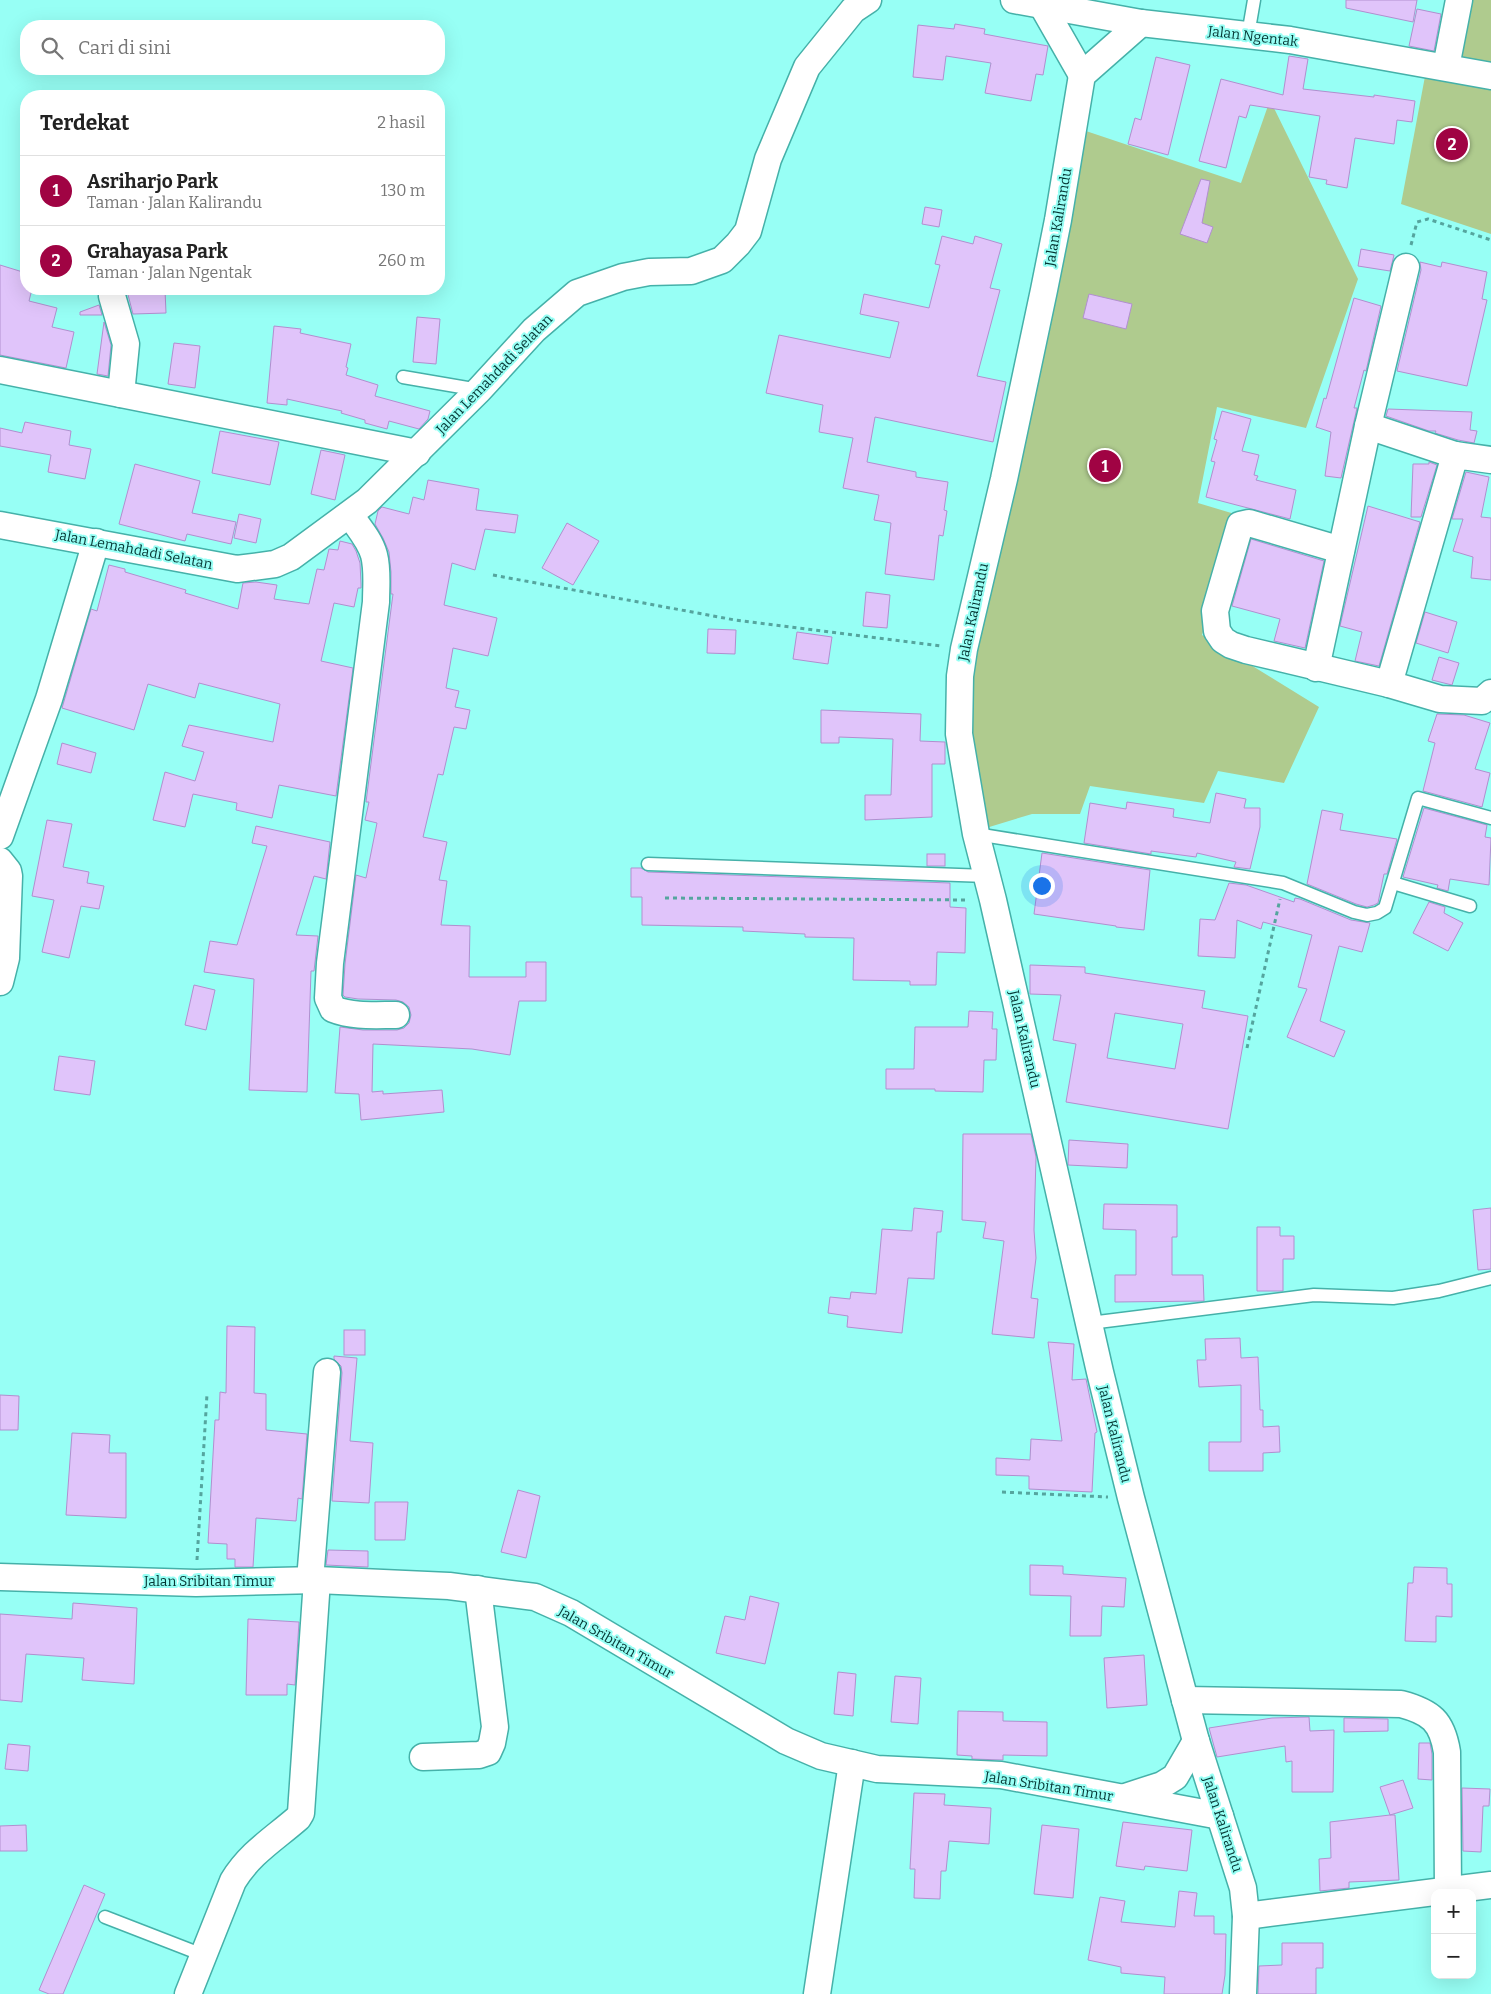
<!DOCTYPE html>
<html lang="id">
<meta charset="utf-8">
<style>
:root{--surface:#fff;--page:#f6f6f6;--text:#222;--muted:#767676;--line:#e0e0e0;--accent:#a00343}
body{margin:0;font-family:Bitter,serif;background:var(--page);color:var(--text)}
.controls{position:absolute;right:15px;bottom:15px;display:grid;overflow:hidden;border-radius:10px;box-shadow:0 5px 20px #0002}
.controls button{width:45px;height:45px;display:grid;place-items:center;padding:0;border:0;border-bottom:1px solid var(--line);background:var(--surface);color:var(--text);font:25px sans-serif}
.you{position:absolute;left:1041px;top:885px;width:18px;height:18px;margin:-12px;border:4px solid #fff;border-radius:50%;background:#1a73e8;box-shadow:0 0 0 8px #1a73e833}
.badge{display:grid;place-items:center;width:32px;height:32px;border-radius:50%;background:var(--accent);color:#fff;font-size:16px;font-weight:700}
.pin{position:absolute;translate:-50% -50%;border:2px solid #fff;box-shadow:0 1px 5px #0006}
.list{margin:0;padding:0;list-style:none}
h2{display:flex;justify-content:space-between;align-items:center;height:65px;margin:0;padding:0 20px;font-size:21px}
h2 small{font-size:16px;font-weight:400;color:var(--muted)}
.list li{display:grid;grid-template-columns:32px 1fr auto;gap:15px;align-items:center;box-sizing:border-box;height:70px;padding:0 20px;border-top:1px solid var(--line)}
.list b{display:block;font-size:19px;white-space:nowrap}
.list p{margin:0;font-size:16px;white-space:nowrap;color:var(--muted)}
.list em{font-size:16px;font-style:normal;color:var(--muted)}
.icon{flex:none;width:28px;height:28px;fill:none;stroke:currentColor;stroke-width:2;stroke-linecap:round;stroke-linejoin:round}
.map{position:relative;flex:none;width:1491px;height:1994px;overflow:hidden}
.search{position:absolute;background:var(--surface);box-shadow:0 5px 20px #0002;left:20px;top:20px;width:425px;height:55px;display:flex;align-items:center;gap:12px;box-sizing:border-box;padding:0 18px;border-radius:20px;color:var(--muted);font-size:19px}
.panel{position:absolute;background:var(--surface);box-shadow:0 5px 20px #0002;left:20px;top:90px;width:425px;height:205px;border-radius:20px}
.map>svg:first-child{display:block}
</style>
<div class="map">
<svg width="1491" height="1994" viewBox="0 0 1491 1994">
<rect width="100%" height="100%" fill="#97fff5"/>
<g fill="#afcb8e">
<polygon points="1461,0 1491,0 1491,71 1449,64"/>
<polygon points="1426,71 1491,83 1491,234 1401,204"/>
<polygon points="1270,100 1358,279 1306,428 1217,407 1198,503 1238,515 1202,635 1319,707 1284,783 1218,771 1204,803 1090,786 1080,814 1032,814 986,828 966,748 966,649 1080,129 1241,183"/>
</g>
<g fill="#e0c4fa" stroke="#b18fcf" fill-rule="evenodd">
<polygon points="1346,0 1417,0 1413,22 1346,8"/>
<polygon points="1417,9 1441,14 1434,51 1409,46"/>
<polygon points="955,24 985,29 984,34 1048,46 1043,75 1036,74 1031,101 985,93 991,63 946,56 943,80 913,77 918,25 954,29"/>
<polygon points="1289,56 1308,59 1303,89 1374,97 1374,95 1415,101 1412,122 1397,120 1394,144 1355,138 1347,188 1326,184 1327,180 1309,177 1320,116 1250,105 1246,118 1239,116 1226,168 1199,161 1221,79 1283,95"/>
<polygon points="1156,57 1190,65 1168,155 1128,144 1135,118 1141,120"/>
<polygon points="1201,179 1210,181 1202,223 1213,227 1207,243 1180,234"/>
<polygon points="925,207 942,210 939,227 922,224"/>
<polygon points="942,236 973,244 975,236 1002,244 990,288 1000,290 977,376 1006,382 993,442 875,417 867,462 916,472 916,477 948,482 944,510 947,511 943,536 939,535 934,580 885,574 891,523 874,520 879,495 843,488 853,438 819,432 823,405 766,393 779,335 890,358 899,322 860,314 864,294 929,308 940,265 935,264"/>
<polygon points="1361,249 1394,255 1390,271 1358,266"/>
<polygon points="1420,262 1441,267 1442,262 1487,272 1482,299 1487,300 1467,386 1397,371 1421,270"/>
<polygon points="0,265 26,273 26,289 32,289 29,301 57,308 52,327 74,332 66,368 0,355"/>
<polygon points="165,290 166,313 133,314 127,291"/>
<polygon points="1089,294 1132,304 1126,329 1083,318"/>
<polygon points="1354,298 1381,306 1366,371 1364,370 1354,408 1357,408 1341,478 1325,476 1331,432 1316,427 1324,398 1326,399"/>
<polygon points="99,305 102,315 80,315 80,312"/>
<polygon points="417,317 440,319 436,364 413,362"/>
<polygon points="104,322 111,345 108,376 97,374"/>
<polygon points="274,326 301,329 300,333 351,344 346,367 348,368 346,375 378,385 375,396 430,411 428,419 419,429 389,421 387,429 365,423 365,420 341,413 342,411 287,399 287,405 267,403"/>
<polygon points="174,343 200,346 195,388 168,384"/>
<polygon points="1388,409 1472,412 1470,430 1477,431 1474,443 1458,440 1435,433 1436,431 1429,431 1386,416"/>
<polygon points="1222,411 1251,419 1242,451 1259,455 1254,475 1258,476 1256,480 1296,490 1290,519 1206,497 1215,462 1211,461 1217,440 1214,439"/>
<polygon points="25,422 71,431 69,445 91,449 85,479 48,472 51,455 0,446 0,428 22,433"/>
<polygon points="220,431 279,442 270,485 212,473"/>
<polygon points="321,450 345,455 335,500 311,494"/>
<polygon points="1429,462 1437,465 1421,517 1411,517 1413,464 1429,464"/>
<polygon points="135,464 200,481 192,513 236,522 231,544 187,534 185,541 119,524"/>
<polygon points="1466,472 1489,477 1481,517 1491,518 1491,580 1471,578 1473,557 1453,551 1463,519 1452,519"/>
<polygon points="428,480 479,489 476,510 518,515 515,533 485,529 475,570 452,563 444,605 497,618 488,656 453,648 446,688 459,691 455,707 470,710 466,729 454,727 443,775 438,774 423,837 447,842 439,880 447,881 441,925 470,926 469,977 526,977 526,962 546,962 546,1001 519,1001 510,1055 472,1049 373,1044 372,1092 383,1091 383,1094 442,1090 444,1112 361,1120 359,1094 335,1093 340,1027 363,1030 397,1030 404,1028 409,1023 411,1015 409,1007 403,1002 396,1000 358,999 345,997 343,995 345,964 356,875 366,878 377,823 365,820 369,802 366,802 393,594 391,594 391,572 389,552 383,538 375,524 378,511 382,507 409,514 413,497 424,500"/>
<polygon points="1368,506 1420,522 1379,666 1355,661 1362,632 1340,626"/>
<polygon points="239,514 261,519 256,543 234,538"/>
<polygon points="567,523 599,541 573,585 542,568"/>
<polygon points="1251,539 1324,561 1305,648 1274,641 1280,619 1232,606"/>
<polygon points="340,541 352,544 356,551 360,563 361,584 361,588 358,588 354,607 334,603 321,661 353,668 336,796 279,785 272,818 236,810 237,803 193,794 185,827 153,820 165,772 195,781 204,752 182,746 189,725 273,742 280,704 199,683 195,698 148,684 134,730 62,708 91,609 97,611 109,565 125,569 125,572 186,590 185,593 238,609 243,583 256,582 277,585 274,599 309,604 317,569 324,570 329,549 338,550"/>
<polygon points="866,592 890,595 887,628 863,626"/>
<polygon points="1425,612 1457,622 1448,653 1416,643"/>
<polygon points="708,629 736,630 735,654 707,653"/>
<polygon points="797,632 832,637 828,664 793,659"/>
<polygon points="1439,657 1459,663 1452,685 1432,680"/>
<polygon points="821,710 921,714 920,741 945,742 945,764 932,764 932,817 865,820 865,795 891,795 893,739 839,737 839,743 821,743"/>
<polygon points="1437,714 1464,715 1490,723 1475,769 1490,773 1482,807 1423,791 1435,743 1428,741"/>
<polygon points="62,743 96,753 91,773 57,764"/>
<polygon points="1216,793 1246,799 1244,808 1260,808 1260,827 1250,869 1234,867 1236,862 1197,853 1196,857 1151,851 1151,854 1084,843 1090,803 1126,809 1127,802 1174,809 1173,817 1210,823"/>
<polygon points="1424,808 1487,825 1485,837 1491,838 1489,885 1450,879 1448,891 1437,888 1438,885 1403,877"/>
<polygon points="1322,810 1343,814 1340,830 1397,839 1387,874 1384,874 1378,903 1374,905 1367,907 1356,904 1307,884"/>
<polygon points="47,820 72,824 63,867 89,872 87,883 104,886 99,909 81,906 69,958 42,952 54,900 32,896"/>
<polygon points="256,826 330,842 326,879 314,876 296,935 318,936 314,971 311,971 307,1092 249,1090 254,979 204,972 210,941 237,945 267,846 252,843"/>
<polygon points="1042,853 1150,870 1144,930 1116,927 1116,926 1034,914"/>
<rect x="927" y="854" width="18" height="12"/>
<polygon points="631,868 641,868 648,872 950,883 950,907 966,908 965,953 937,952 936,985 910,985 910,981 853,980 854,938 805,937 805,934 743,931 743,927 642,925 642,897 631,897"/>
<polygon points="1229,883 1246,885 1294,902 1295,898 1300,899 1351,920 1370,923 1362,952 1339,946 1320,1021 1345,1031 1334,1057 1287,1037 1307,989 1298,987 1312,935 1263,922 1261,929 1237,920 1235,958 1198,956 1200,919 1215,920"/>
<polygon points="1429,902 1445,907 1444,913 1463,923 1448,951 1413,933"/>
<path d="M1030,965L1085,967V973L1205,991L1202,1008L1248,1016L1228,1129L1066,1102L1076,1044L1053,1040L1061,995L1030,994ZM1115,1013L1183,1024L1175,1069L1107,1058Z"/>
<polygon points="194,985 215,990 206,1030 185,1025"/>
<polygon points="969,1011 993,1012 992,1029 997,1029 996,1060 984,1060 983,1092 935,1091 935,1089 886,1089 886,1069 914,1069 915,1027 968,1027"/>
<polygon points="59,1056 95,1061 90,1095 54,1090"/>
<polygon points="963,1134 1031,1134 1036,1157 1034,1230 1036,1258 1031,1298 1038,1299 1034,1338 992,1334 1004,1241 983,1238 986,1222 962,1220"/>
<polygon points="1069,1140 1128,1144 1127,1168 1068,1165"/>
<polygon points="1104,1204 1177,1205 1177,1237 1172,1237 1172,1275 1203,1275 1204,1301 1115,1302 1115,1275 1136,1275 1136,1230 1103,1229"/>
<polygon points="914,1208 943,1211 941,1232 937,1232 934,1279 908,1278 902,1333 847,1327 848,1316 828,1313 830,1297 850,1299 851,1292 876,1294 882,1229 912,1231"/>
<polygon points="1491,1208 1491,1269 1478,1270 1473,1210"/>
<polygon points="1257,1227 1280,1227 1280,1236 1294,1236 1294,1259 1283,1259 1283,1291 1257,1291"/>
<polygon points="227,1326 255,1327 254,1393 266,1394 266,1430 307,1434 302,1499 298,1498 296,1521 256,1518 253,1567 235,1567 235,1559 227,1559 227,1544 208,1543 215,1420 219,1420 220,1392 226,1393"/>
<rect x="344" y="1330" width="21" height="25"/>
<polygon points="1240,1338 1241,1358 1258,1357 1260,1410 1263,1410 1263,1427 1279,1426 1280,1452 1263,1453 1263,1471 1209,1471 1209,1442 1241,1442 1241,1385 1199,1387 1197,1360 1206,1360 1205,1339"/>
<polygon points="1048,1342 1074,1344 1072,1380 1086,1379 1097,1432 1095,1433 1092,1492 1029,1489 1029,1476 996,1475 996,1458 1030,1460 1031,1439 1062,1441"/>
<polygon points="334,1356 357,1358 350,1441 373,1443 369,1503 332,1501 342,1373 341,1366 334,1359"/>
<polygon points="0,1395 19,1396 18,1430 0,1430"/>
<polygon points="72,1433 110,1435 109,1453 126,1453 126,1518 66,1515"/>
<polygon points="518,1490 540,1496 526,1558 501,1552"/>
<polygon points="375,1502 408,1502 405,1540 375,1540"/>
<polygon points="328,1550 368,1551 368,1567 326,1565"/>
<polygon points="1030,1565 1063,1566 1063,1574 1126,1578 1124,1607 1102,1606 1101,1636 1070,1636 1071,1596 1030,1595"/>
<polygon points="1414,1567 1447,1568 1447,1584 1452,1584 1452,1617 1436,1616 1436,1642 1405,1641 1408,1583 1413,1583"/>
<polygon points="750,1596 779,1603 765,1664 716,1653 725,1616 745,1620"/>
<polygon points="73,1603 137,1608 134,1684 82,1680 84,1658 26,1654 22,1702 0,1700 0,1614 72,1619"/>
<polygon points="248,1619 299,1622 295,1685 287,1684 287,1695 246,1695"/>
<polygon points="1144,1655 1147,1705 1107,1708 1104,1658"/>
<polygon points="838,1672 856,1674 853,1716 834,1714"/>
<polygon points="895,1676 921,1678 918,1724 891,1722"/>
<polygon points="958,1711 1003,1712 1003,1721 1047,1722 1047,1756 1003,1755 1003,1760 972,1759 972,1756 957,1755"/>
<polygon points="1309,1717 1310,1731 1334,1730 1333,1792 1292,1792 1292,1761 1286,1762 1285,1746 1217,1757 1209,1728 1272,1718"/>
<polygon points="1344,1718 1388,1719 1388,1731 1344,1732"/>
<polygon points="1419,1743 1430,1743 1432,1754 1432,1780 1418,1779"/>
<polygon points="8,1744 30,1746 28,1771 5,1769"/>
<polygon points="1403,1780 1413,1808 1390,1815 1395,1815 1399,1880 1349,1882 1349,1888 1320,1891 1319,1859 1331,1858 1330,1822 1390,1815 1380,1787"/>
<polygon points="1462,1788 1490,1789 1489,1806 1483,1806 1481,1852 1463,1851"/>
<polygon points="914,1793 945,1794 944,1805 991,1808 989,1844 949,1841 946,1871 941,1871 940,1899 914,1898 915,1869 910,1869"/>
<polygon points="1123,1822 1192,1830 1187,1871 1145,1866 1144,1870 1116,1866"/>
<polygon points="26,1825 27,1851 0,1851 0,1826"/>
<polygon points="1042,1825 1079,1829 1073,1898 1034,1894"/>
<polygon points="84,1885 105,1894 63,1994 49,1994 39,1990"/>
<polygon points="1179,1891 1197,1893 1194,1916 1214,1916 1214,1934 1226,1934 1225,1975 1222,1994 1164,1994 1165,1977 1121,1973 1121,1967 1088,1960 1100,1897 1125,1901 1121,1922 1175,1927"/>
<polygon points="1282,1943 1323,1943 1323,1968 1316,1968 1316,1994 1258,1994 1259,1966 1282,1965"/>
</g>
<g fill="none" stroke-linecap="round" stroke-linejoin="round">
<defs>
<g id="service">
<polyline points="1248,35 1254,0"/>
<polyline points="403,377 479,390"/>
<polyline points="976,834 1283,883 1354,912 1367,915 1377,913 1385,908 1418,798 1491,818"/>
<polyline points="648,864 987,876"/>
<polyline points="1393,883 1470,906"/>
<polyline points="1090,1323 1314,1295 1393,1298 1439,1291 1491,1278"/>
<polyline points="105,1917 203,1955"/>
</g>
<g id="minor">
<polyline points="1014,0 1141,23 1290,40 1491,76"/>
<polyline points="1042,5 1082,75"/>
<polyline points="1141,23 1082,75 1058,220 1044,290 1004,479 964,649 960,676 959,734 976,834 993,900 1100,1372 1131,1498 1196,1741 1243,1888 1246,1916 1243,1994"/>
<polyline points="1446,67 1459,0"/>
<polyline points="112,296 126,344 121,394"/>
<polyline points="0,370 417,453"/>
<polyline points="1368,426 1455,455"/>
<polyline points="1491,460 1455,455 1389,684 1440,699 1482,701 1491,693"/>
<path d="M350,515C358,527 370,540 374,555C378,570 376,587 376,602L330,963L328,998L333,1009C353,1017 375,1015 396,1015"/>
<polyline points="0,525 237,569 275,564 291,557 367,501 479,390 534,330 577,293 623,277 649,272 691,271 722,260 738,244 748,231 768,159 807,67 853,10 868,0"/>
<polyline points="1341,550 1249,523 1240,525 1215,611 1217,631 1223,640 1231,645 1246,650 1389,684"/>
<polyline points="1316,668 1368,426 1406,267"/>
<polyline points="0,836 49,699 96,542"/>
<polyline points="0,861 8,871 9,876 6,958 0,982"/>
<polyline points="0,1577 196,1583 317,1580 449,1586 535,1597 571,1613 786,1741 821,1756 877,1769 1001,1775 1220,1816"/>
<polyline points="310,1580 327,1372"/>
<path d="M1185,1700L1401,1704C1431,1712 1442,1721 1447,1752L1448,1891"/>
<polyline points="423,1757 479,1755 488,1752 492,1743 495,1727 478,1589"/>
<polyline points="1125,1797 1162,1785 1175,1777 1196,1741"/>
<polyline points="1246,1916 1491,1885"/>
<path d="M188,1994L233,1881C250,1853 274,1839 298,1818L301,1813L317,1580"/>
<polyline points="817,1994 852,1763"/>
</g>
</defs>
<use href="#service" stroke="#45b1a9" stroke-width="15"/>
<use href="#minor" stroke="#45b1a9" stroke-width="29"/>
<g stroke="#55a59e" stroke-width="3" stroke-dasharray="4 4" stroke-linecap="butt">
<polyline points="1411,245 1417,222 1428,219 1491,240"/>
<polyline points="493,575 735,620 942,646"/>
<polyline points="665,898 969,900"/>
<polyline points="1247,1048 1280,899"/>
<polyline points="1002,1492 1108,1497"/>
<polyline points="197,1560 207,1394"/>
</g>
<use href="#service" stroke="#fff" stroke-width="12"/>
<use href="#minor" stroke="#fff" stroke-width="26"/>
</g>
<g text-anchor="middle" stroke-width="4" stroke-linejoin="round" paint-order="stroke">
<g font-size="14" fill="#053633" stroke="#97fff5">
<text transform="translate(1253 36) rotate(7)" y="5">Jalan Ngentak</text>
<text transform="translate(1058 217) rotate(-80)" y="5">Jalan Kalirandu</text>
<text transform="translate(494 374) rotate(-46)" y="5">Jalan Lemahdadi Selatan</text>
<text transform="translate(134 549) rotate(11)" y="5">Jalan Lemahdadi Selatan</text>
<text transform="translate(973 612) rotate(-78)" y="5">Jalan Kalirandu</text>
<text transform="translate(1025 1039) rotate(77)" y="5">Jalan Kalirandu</text>
<text transform="translate(1115 1434) rotate(76)" y="5">Jalan Kalirandu</text>
<text x="209" y="1586">Jalan Sribitan Timur</text>
<text transform="translate(616 1642) rotate(30)" y="5">Jalan Sribitan Timur</text>
<text transform="translate(1049 1786) rotate(9)" y="5">Jalan Sribitan Timur</text>
<text transform="translate(1223 1824) rotate(72)" y="5">Jalan Kalirandu</text>
</g>
</g>
</svg>
<div class="controls">
<button>+</button>
<button>−</button>
</div>
<div class="you"></div>
<div class="pin badge" style="left:1105px;top:466px">1</div>
<div class="pin badge" style="left:1452px;top:144px">2</div>
<div class="search"><svg class="icon" aria-label="search" viewBox="0 0 24 24"><circle cx="10" cy="10" r="6"/><path d="M15 15l6 6"/></svg>Cari di sini</div>
<section class="panel">
<h2>Terdekat<small>2 hasil</small></h2>
<ul class="list">
<li><span class="badge">1</span><div><b>Asriharjo Park</b><p>Taman · Jalan Kalirandu</p></div><em>130 m</em></li>
<li><span class="badge">2</span><div><b>Grahayasa Park</b><p>Taman · Jalan Ngentak</p></div><em>260 m</em></li>
</ul>
</section>
</div>
